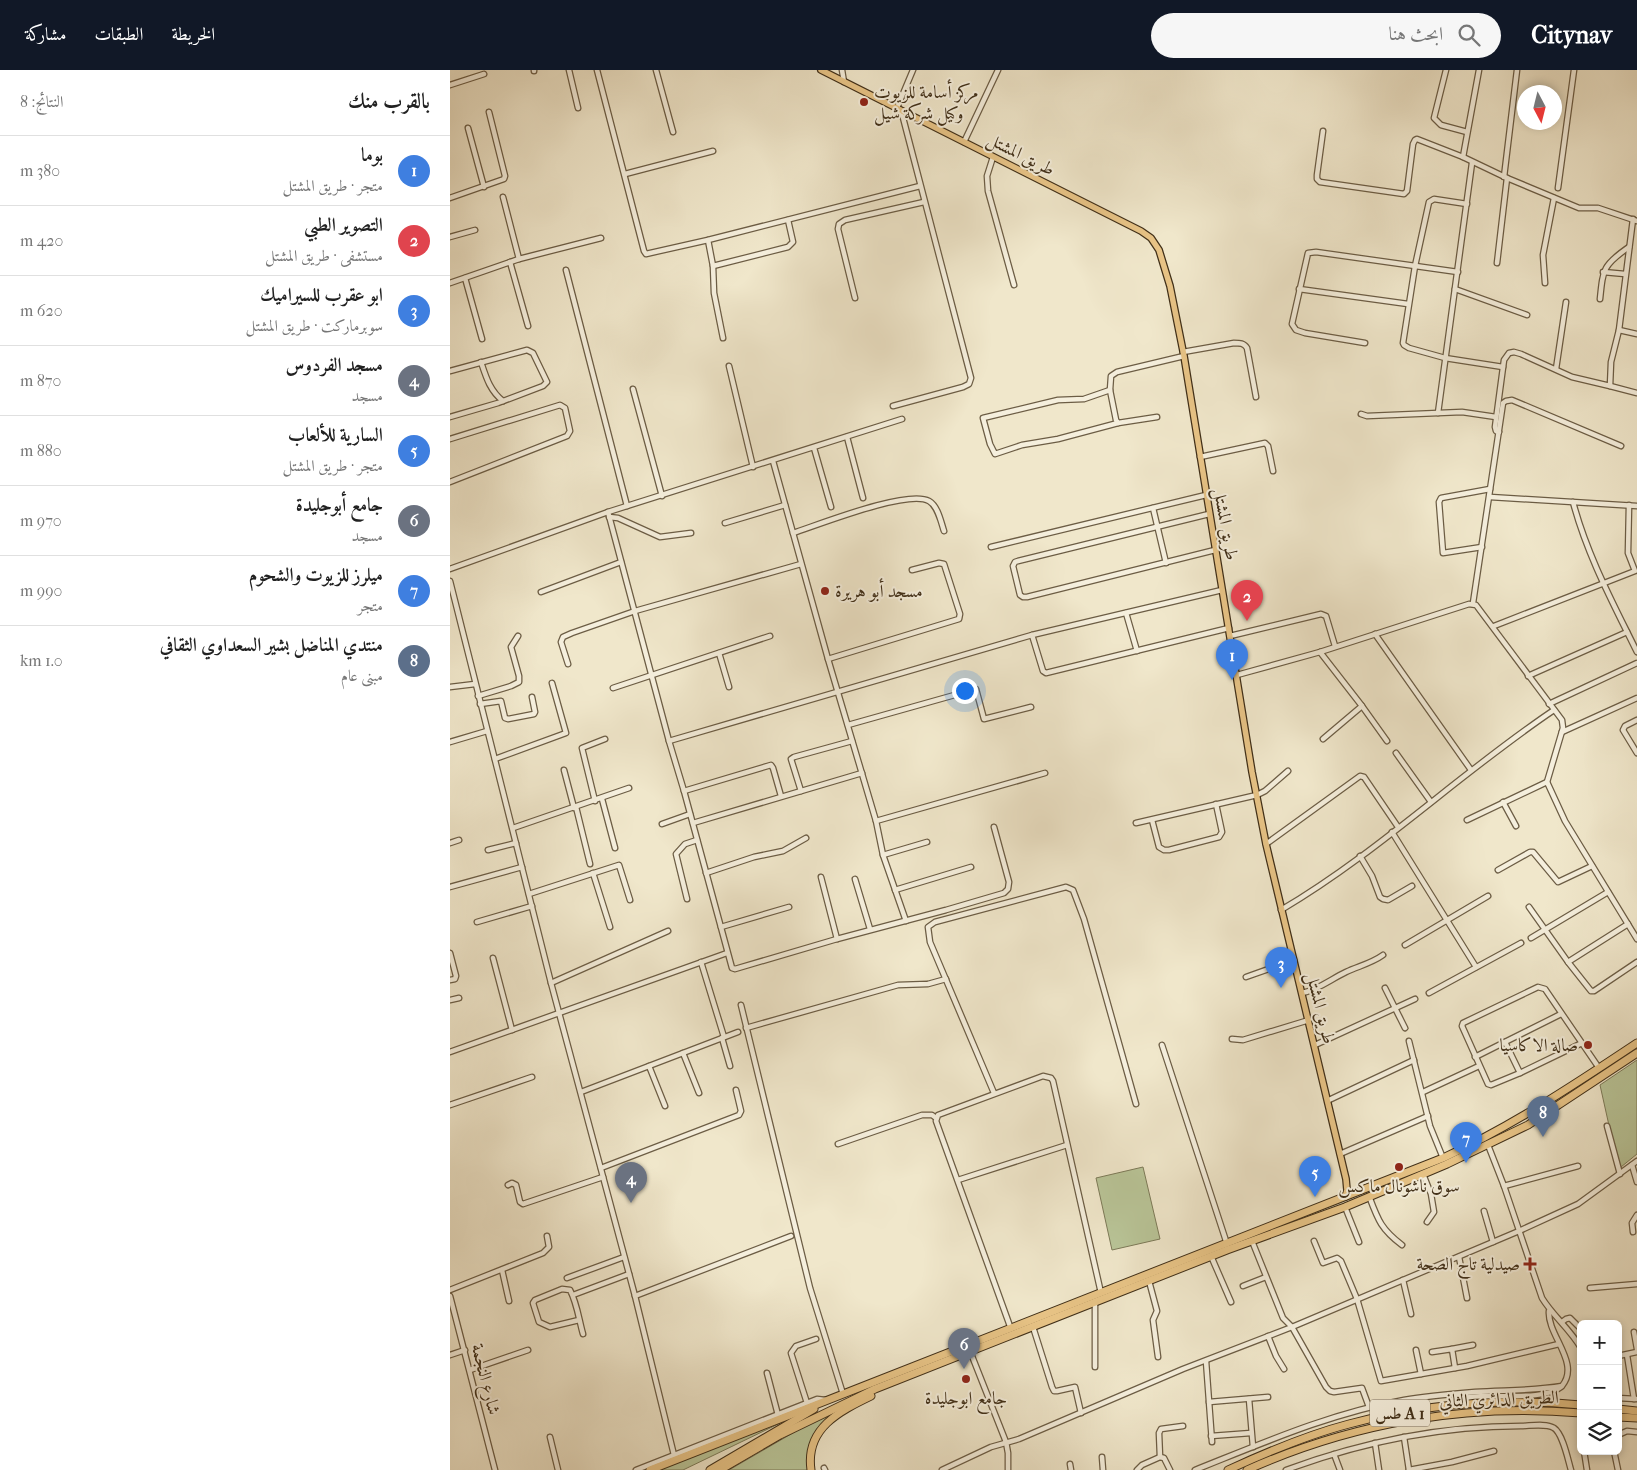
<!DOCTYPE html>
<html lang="ar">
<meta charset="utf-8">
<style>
:root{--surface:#fff;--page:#f6f6f6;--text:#222;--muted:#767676;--line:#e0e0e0;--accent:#111827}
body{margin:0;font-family:"IM FELL French Canon",Amiri,serif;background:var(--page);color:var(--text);direction:rtl}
.controls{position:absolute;right:15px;bottom:15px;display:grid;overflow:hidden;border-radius:8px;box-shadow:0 2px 8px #0003}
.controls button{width:45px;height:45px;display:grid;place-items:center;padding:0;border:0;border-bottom:1px solid var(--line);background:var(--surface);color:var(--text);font:25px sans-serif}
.compass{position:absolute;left:1067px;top:15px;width:45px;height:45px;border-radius:50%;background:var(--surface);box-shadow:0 2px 8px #0003;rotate:173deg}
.you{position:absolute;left:514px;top:620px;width:18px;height:18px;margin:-12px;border:4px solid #fff;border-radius:50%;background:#1a73e8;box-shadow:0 0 0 8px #1a73e833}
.badge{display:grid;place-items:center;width:32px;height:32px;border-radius:50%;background:var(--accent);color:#fff;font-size:16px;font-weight:700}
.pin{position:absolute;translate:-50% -41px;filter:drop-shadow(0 1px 2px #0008)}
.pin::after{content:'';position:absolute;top:26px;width:18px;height:15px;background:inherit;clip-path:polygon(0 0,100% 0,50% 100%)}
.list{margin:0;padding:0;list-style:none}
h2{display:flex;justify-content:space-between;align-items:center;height:65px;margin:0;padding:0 20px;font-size:21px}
h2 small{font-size:16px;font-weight:400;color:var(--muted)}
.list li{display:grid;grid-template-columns:32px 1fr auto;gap:15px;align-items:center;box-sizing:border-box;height:70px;padding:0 20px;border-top:1px solid var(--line)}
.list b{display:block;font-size:19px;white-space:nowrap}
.list p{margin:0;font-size:16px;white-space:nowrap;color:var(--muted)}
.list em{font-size:16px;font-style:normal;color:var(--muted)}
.icon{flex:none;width:28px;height:28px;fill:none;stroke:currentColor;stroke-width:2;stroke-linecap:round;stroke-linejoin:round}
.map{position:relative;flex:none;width:1187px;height:1400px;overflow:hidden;direction:ltr}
header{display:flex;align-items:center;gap:30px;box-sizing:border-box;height:70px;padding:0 25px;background:var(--accent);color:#fff}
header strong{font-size:24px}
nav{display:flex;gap:28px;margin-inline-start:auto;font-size:18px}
.search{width:350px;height:45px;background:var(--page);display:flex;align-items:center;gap:12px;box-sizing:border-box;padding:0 18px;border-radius:28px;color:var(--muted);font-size:19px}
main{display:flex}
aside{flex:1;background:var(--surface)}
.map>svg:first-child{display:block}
</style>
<header>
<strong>Citynav</strong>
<div class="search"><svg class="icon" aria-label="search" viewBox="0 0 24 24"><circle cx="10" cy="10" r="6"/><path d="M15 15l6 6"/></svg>ابحث هنا</div>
<nav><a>الخريطة</a><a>الطبقات</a><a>مشاركة</a></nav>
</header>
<main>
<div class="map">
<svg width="1187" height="1400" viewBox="0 0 1187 1400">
<rect width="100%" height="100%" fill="#f0e7cb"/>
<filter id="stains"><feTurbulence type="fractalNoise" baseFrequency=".004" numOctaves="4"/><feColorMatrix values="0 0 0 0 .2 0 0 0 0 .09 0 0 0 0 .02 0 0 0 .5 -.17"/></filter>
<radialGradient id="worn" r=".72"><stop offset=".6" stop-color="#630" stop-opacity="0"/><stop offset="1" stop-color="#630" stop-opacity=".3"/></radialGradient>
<g fill="#b9c598" stroke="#7c7a58">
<polygon points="1187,990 1187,1084 1171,1097 1168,1096 1150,1015"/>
<polygon points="693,1097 710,1169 662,1180 646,1108"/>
<polygon points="394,1337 360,1375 357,1389 359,1400 279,1400 348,1360"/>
<polygon points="347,1345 233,1400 206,1400"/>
</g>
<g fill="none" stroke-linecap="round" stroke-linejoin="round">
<defs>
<g id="minor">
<polyline points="84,0 84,1"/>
<polyline points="119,0 128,38"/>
<polyline points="147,0 194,181 196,184 258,170 470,116"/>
<polyline points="206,0 223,62"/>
<polyline points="392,0 394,12"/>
<polyline points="996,0 984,48 991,55 1017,62"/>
<polyline points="0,15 34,4"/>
<polyline points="447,38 463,0"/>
<polyline points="18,58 34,117"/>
<polyline points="873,61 867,105 867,109 870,112 954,124 957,121 963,74 965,70 967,69 1013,87 1057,108 1129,138 1148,138 1187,151"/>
<polyline points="514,72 548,0"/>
<polyline points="543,87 537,106 538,121 564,215"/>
<polyline points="1013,87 1029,0"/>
<polyline points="175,104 263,81"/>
<polyline points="1054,107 1067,0"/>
<polyline points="1108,118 1124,0"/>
<polyline points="53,127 69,189"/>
<polyline points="0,128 54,109 55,106 39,42"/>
<polyline points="1017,134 984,129 979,132 965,196 953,273 954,275 959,278 995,288 1053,297"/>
<polyline points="0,167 25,160"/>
<polyline points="258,170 263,196 264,223 273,268"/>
<polyline points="60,192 78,256"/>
<polyline points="1047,193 1057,108"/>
<polyline points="263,196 338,177 343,172 338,150"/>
<polyline points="116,200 177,436"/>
<polyline points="1153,202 1175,204"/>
<polyline points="15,208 32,269"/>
<polyline points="0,213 69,189 151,168"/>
<polyline points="1095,213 1093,185 1104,128"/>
<polyline points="849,219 958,234"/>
<polyline points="1005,219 1077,245"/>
<polyline points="405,228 388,159 389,154 395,150 474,132"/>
<path d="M1150,229C1153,199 1153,195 1179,177"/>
<polyline points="1169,260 1187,264"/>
<polyline points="915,273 855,263 846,260 842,254 858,183 866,182 1008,202"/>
<path d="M733,282L784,273C790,273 794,273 797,278L806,327"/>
<path d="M31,292C36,307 40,321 53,331"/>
<polyline points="279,296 303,397"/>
<polyline points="1106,299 1116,232"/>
<polyline points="0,301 77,280 83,283 97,312 93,316 48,333 0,347"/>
<polyline points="1160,316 1187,323"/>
<polyline points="183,319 212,426"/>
<polyline points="660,320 634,329 608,330 533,348 540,374 545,384 572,375 608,369 668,353"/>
<polyline points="443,336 513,317 519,314 521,308 451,40"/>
<polyline points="988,343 1022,93"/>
<polyline points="911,344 917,346 1012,342 1046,347"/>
<polyline points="707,347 668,353 666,350 660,320 661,306 667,302 734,286"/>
<polyline points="1049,362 1046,361 1045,357 1054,290 1059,283 1064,282 1071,284 1122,307 1160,316 1161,292 1169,260 1183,149"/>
<polyline points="397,367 413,428"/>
<polyline points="0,369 110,335 115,338 120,361 117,366 0,412"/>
<polyline points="364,378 381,437"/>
<polyline points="750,387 815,373 818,376 823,401"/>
<polyline points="323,391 378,589 426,751 433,785 456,851"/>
<polyline points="1040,427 1187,436"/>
<path d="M1123,432C1137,485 1163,533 1187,582"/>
<polyline points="703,438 716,493"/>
<polyline points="158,442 219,671 234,721 282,898 285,899 387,869 496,840 554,823 558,819 559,812 544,757"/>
<polyline points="759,444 568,491 565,492 563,496 570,525 573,527 577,527 765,480"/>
<polyline points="159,447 168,448 210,467 241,463"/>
<polyline points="275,453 335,435"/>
<path d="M343,463C368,455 458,419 479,431C488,436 491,452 494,461"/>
<polyline points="541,477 756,425"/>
<polyline points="1032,477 993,483 989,432 991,428 1040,419"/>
<polyline points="0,499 158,442 452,349"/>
<polyline points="0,511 101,913 185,1226 224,1385"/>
<polyline points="91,522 171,492"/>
<polyline points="1023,533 1053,333 1056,331 1062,330 1171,376"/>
<polyline points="676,543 687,581"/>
<polyline points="1044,556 1185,501 1178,483 1179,435"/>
<polyline points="925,564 1021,700"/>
<polyline points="582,565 593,601 596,603 779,558"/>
<polyline points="780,566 871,544 876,546 885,576"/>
<polyline points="870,582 912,636 937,671"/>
<polyline points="269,583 279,617"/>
<polyline points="378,589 509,549 510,544 494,494 489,493 462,500"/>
<polyline points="118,594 111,572 113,567 122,563 185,541 351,494"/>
<polyline points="787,605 870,582 1019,534 1026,535 1112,650 1113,658 1097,712 1115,751 1187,869"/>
<polyline points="1078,606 1177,562"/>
<polyline points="0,617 25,614"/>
<polyline points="163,618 320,566"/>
<polyline points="28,626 61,616 69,612 69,606 61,577 68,566"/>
<polyline points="30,634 51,631 55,648 58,649 84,644 85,642 82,627"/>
<polyline points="1099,634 1187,593"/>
<polyline points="1187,650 1175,656 1173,660 1187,683"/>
<polyline points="398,655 526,619 534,649 581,637"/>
<polyline points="1112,662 1187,628"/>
<polyline points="873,669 912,636"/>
<polyline points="219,671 582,565 772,520"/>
<polyline points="0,672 37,661"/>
<polyline points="946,683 981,732"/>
<polyline points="45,689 116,663 102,613"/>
<polyline points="114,700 124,738"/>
<polyline points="234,721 321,695 323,698 331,726"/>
<polyline points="351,721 341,689 344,687 402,671"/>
<polyline points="152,729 165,778"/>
<polyline points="145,731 132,678 155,669"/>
<polyline points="1053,732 1066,756"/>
<polyline points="126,737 140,794"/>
<polyline points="702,750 709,777 714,780 719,780 769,767 772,762 766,734"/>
<polyline points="1017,750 1097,712"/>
<polyline points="426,751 595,703"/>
<polyline points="243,753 412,703"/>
<polyline points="686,753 807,725 815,721 838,701"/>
<polyline points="212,754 240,744"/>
<polyline points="63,758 179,718"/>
<polyline points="942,762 1026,897"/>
<polyline points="0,773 9,770"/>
<polyline points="816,774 910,706 914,707 948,757"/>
<polyline points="38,780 66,773"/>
<polyline points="433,785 477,772"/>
<polyline points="910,786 922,806 930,827 933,829 938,830 962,816"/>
<polyline points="1048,800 1080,782 1083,782 1108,812 1142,796"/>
<polyline points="143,803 160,857"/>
<polyline points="256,803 304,787 333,781 356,768"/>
<polyline points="371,807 387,869"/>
<polyline points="405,809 420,859"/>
<polyline points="0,817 72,797"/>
<polyline points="445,820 521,797"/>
<polyline points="79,824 169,795 180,830"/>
<polyline points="237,829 226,784 235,774 247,770"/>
<polyline points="1079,837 1118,892 1141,921 1144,921 1187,892"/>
<path d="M831,840C928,783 1010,703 1104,640"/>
<polyline points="27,852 82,836"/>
<polyline points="271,857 339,837"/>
<polyline points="1081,868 1158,822"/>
<polyline points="955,875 1038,826"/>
<polyline points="0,883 6,906 5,909 0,910"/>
<polyline points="43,888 62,960"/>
<polyline points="251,892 274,967"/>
<polyline points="1118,892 1178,854"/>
<polyline points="796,907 844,890"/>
<polyline points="101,913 218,861"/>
<polyline points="935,918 955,958"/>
<path d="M852,923C868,920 881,909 896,902C909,896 922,893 933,885"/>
<polyline points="979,923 1071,873"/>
<polyline points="0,930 9,928"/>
<polyline points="291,935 360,1218 393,1324"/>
<polyline points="296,958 448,915 478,914 496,909"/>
<polyline points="272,968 280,996"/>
<polyline points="782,969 793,970 859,950"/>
<polyline points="959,971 980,1056 993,1088"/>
<polyline points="1055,972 1070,1003"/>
<polyline points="1132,973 1070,1003 1041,1015 1038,1014 1012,956 1013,953 1088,917 1095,919 1149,998"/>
<polyline points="712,975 777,1174"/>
<polyline points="865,975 965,929"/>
<polyline points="0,982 277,883"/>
<polyline points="233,983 249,1023"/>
<polyline points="1025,987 1111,944"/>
<polyline points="199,996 215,1036"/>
<polyline points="131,1022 288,962"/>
<polyline points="973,1022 1029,996"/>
<polyline points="544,1023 480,872 478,857 485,852 616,817 623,820 634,849 686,1034"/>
<polyline points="879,1030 964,990"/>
<polyline points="0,1035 82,1007"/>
<polyline points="1157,1056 1170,1104"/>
<polyline points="388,1074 472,1045 482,1045 486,1048"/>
<path d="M1038,1075L1054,1116L1092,1228C1103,1246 1120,1259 1131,1278"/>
<polyline points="890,1084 978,1046"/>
<polyline points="1182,1095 1187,1112"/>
<polyline points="151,1098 289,1045 291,1041 286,1020"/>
<polyline points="973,1104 981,1124 984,1142 977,1152"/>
<polyline points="508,1110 617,1075"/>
<polyline points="58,1115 62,1113 66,1115 70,1132 73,1134 153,1107"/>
<polyline points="1054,1116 1128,1096"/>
<path d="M919,1126C928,1150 931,1159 952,1175"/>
<polyline points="895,1137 909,1172"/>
<polyline points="1034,1141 1043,1172"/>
<polyline points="1183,1162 1182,1153 1187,1145"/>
<polyline points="802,1171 833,1248 842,1257 876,1317 880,1321 884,1322 912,1318 919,1337"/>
<polyline points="864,1171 873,1193 887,1188 891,1191 907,1229 931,1311 1017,1296 1109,1274"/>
<polyline points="761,1186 781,1232"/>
<polyline points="1009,1187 1017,1228"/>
<polyline points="52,1200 59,1231"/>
<polyline points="117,1208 174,1187"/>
<polyline points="953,1210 961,1244"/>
<polyline points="699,1211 707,1241 703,1250 708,1287"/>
<polyline points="793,1216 816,1207"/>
<polyline points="1140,1218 1187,1214"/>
<polyline points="0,1220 93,1183 99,1177 97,1166"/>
<polyline points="123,1225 179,1204"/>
<polyline points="0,1226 45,1400"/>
<polyline points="185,1226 341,1166"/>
<polyline points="645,1233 645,1297"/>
<path d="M129,1250L100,1257L89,1252L83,1233L85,1230L112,1219L120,1220C127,1233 129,1250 133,1264"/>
<polyline points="1112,1252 1116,1249 1120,1248 1131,1259"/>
<polyline points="583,1257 602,1317 604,1321 607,1321 625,1317 631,1343"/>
<polyline points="561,1259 486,1051 488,1045 593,1006 601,1008 603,1011 651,1223"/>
<polyline points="1184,1262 1187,1279"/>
<polyline points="818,1266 826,1286 834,1299"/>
<polyline points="1002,1279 1023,1275"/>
<polyline points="966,1280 971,1304"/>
<polyline points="520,1281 556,1372 558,1383 558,1400"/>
<polyline points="982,1282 1002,1279 1005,1298"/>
<polyline points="0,1285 15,1280"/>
<polyline points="1177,1285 1184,1329"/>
<polyline points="1168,1286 1187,1282"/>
<polyline points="756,1291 762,1372"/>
<polyline points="20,1300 78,1280"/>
<polyline points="317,1303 328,1345"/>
<polyline points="1168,1328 1186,1329"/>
<polyline points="799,1329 803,1377"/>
<polyline points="759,1332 818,1327"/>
<polyline points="357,1333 341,1283 346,1276 366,1269"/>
<path d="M999,1336C1012,1316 1087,1336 1111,1317"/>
<polyline points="1168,1365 1177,1361 1187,1362"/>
<polyline points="761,1366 801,1363"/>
<polyline points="100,1367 108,1400"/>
<polyline points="954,1367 959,1400"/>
<polyline points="925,1373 929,1400"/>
<polyline points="1134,1381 1137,1400"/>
<polyline points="1164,1381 1168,1400"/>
<polyline points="884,1384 890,1400"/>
<polyline points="652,1387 653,1400"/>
<polyline points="710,1387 709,1363 711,1359 733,1356"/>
<polyline points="620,1394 621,1400"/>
<polyline points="374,1398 375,1400"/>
<polyline points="186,1400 367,1329 376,1330"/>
<polyline points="492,1400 541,1377 569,1369 733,1299 842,1257 1069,1161 1128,1134 1187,1091"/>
<polyline points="687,1400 692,1395 710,1387 714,1388 720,1400"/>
<path d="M745,1400C813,1373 881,1343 954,1330C977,1326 1001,1324 1025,1322C1054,1320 1083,1321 1112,1316C1131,1293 1097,1265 1099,1241"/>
<path d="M836,1400C912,1372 990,1356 1071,1356C1080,1356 1096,1353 1104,1358C1113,1364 1118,1390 1121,1400"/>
<polyline points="959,1400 1002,1392 1044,1381"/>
</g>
<polyline id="major" points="371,0 691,161 701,168 709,180 720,216 734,286 802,702 816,774 896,1109 897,1120 895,1127"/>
<g id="highway">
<polyline points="1168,1339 1187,1341"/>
<polyline points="1168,1347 1187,1348"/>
<path d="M200,1400L993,1088C1062,1056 1124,1015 1187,973"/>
<polyline points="260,1400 364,1339"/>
<polyline points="270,1400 330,1365 425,1319 777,1180 895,1137 997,1094 1078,1055 1187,983"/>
<path d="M361,1400C355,1358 390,1341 421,1326"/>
<path d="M778,1400C817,1382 857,1365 899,1354C974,1334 1054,1328 1131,1335"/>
<path d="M797,1400C902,1353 1016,1333 1131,1343"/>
</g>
</defs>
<use href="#minor" stroke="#6c5d45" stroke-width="7"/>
<use href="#major" stroke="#402f18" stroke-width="8"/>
<use href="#highway" stroke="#402f18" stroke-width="9"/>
<use href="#minor" stroke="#f5efdd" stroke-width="4.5"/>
<use href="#major" stroke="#e8c486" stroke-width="5.5"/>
<use href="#highway" stroke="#e8c486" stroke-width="7"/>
</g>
<g fill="#8f2418" stroke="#f5efdd" stroke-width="2">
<circle cx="414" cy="32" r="5"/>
<circle cx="375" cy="521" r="5"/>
<circle cx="1138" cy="975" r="5"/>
<circle cx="949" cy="1097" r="5"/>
<path d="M1077.5 1186.5h5v5h5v5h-5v5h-5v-5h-5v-5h5z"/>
<circle cx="516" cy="1309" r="5"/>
</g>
<g text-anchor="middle" stroke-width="4" stroke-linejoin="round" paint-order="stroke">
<rect fill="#f5efdd" stroke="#766953" stroke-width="1" x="920" y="1329.5" width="60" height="27" rx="4"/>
<g font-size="16" font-weight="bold" fill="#402f18">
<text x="950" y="1349">طس A 1</text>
</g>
<g font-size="18" fill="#402f18" stroke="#f5efdd" text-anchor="start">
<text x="424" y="28">مركز أسامة للزيوت<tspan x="424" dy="21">وكيل شركة شيل</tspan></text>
<text x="385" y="527">مسجد أبو هريرة</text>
<text x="1128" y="981" text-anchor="end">صالة الاكاسيا</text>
<text x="949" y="1122" text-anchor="middle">سوق ناشونال ماكس</text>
<text x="1070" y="1200" text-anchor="end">صيدلية تاج الصحة</text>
<text x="516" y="1334" text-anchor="middle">جامع ابوجليدة</text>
</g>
<g font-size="18" fill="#402f18" stroke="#f5efdd">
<text transform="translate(571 84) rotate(27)" y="6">طريق المشتل</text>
<text transform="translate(776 454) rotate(80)" y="6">طريق المشتل</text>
<text transform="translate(871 938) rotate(76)" y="6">طريق المشتل</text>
<text transform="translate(36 1309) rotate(76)" y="6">شارع النجمة</text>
<text transform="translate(1049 1329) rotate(-2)" y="6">الطريق الدائري الثاني</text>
</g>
</g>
<rect width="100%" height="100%" filter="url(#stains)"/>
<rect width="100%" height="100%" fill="url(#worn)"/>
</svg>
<div class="controls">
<button>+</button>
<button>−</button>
<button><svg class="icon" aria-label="layers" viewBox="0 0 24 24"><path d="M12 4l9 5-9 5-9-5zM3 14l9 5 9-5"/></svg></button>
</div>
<svg class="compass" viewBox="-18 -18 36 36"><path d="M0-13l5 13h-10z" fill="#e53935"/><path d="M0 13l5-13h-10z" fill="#767676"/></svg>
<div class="you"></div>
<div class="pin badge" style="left:782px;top:610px;background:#3f7fe0">1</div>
<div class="pin badge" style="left:797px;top:551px;background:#e0444e">2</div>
<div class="pin badge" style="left:831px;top:918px;background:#3f7fe0">3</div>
<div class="pin badge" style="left:181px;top:1133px;background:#6b7280">4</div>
<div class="pin badge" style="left:865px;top:1127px;background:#3f7fe0">5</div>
<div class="pin badge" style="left:514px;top:1299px;background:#6b7280">6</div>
<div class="pin badge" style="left:1016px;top:1093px;background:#3f7fe0">7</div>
<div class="pin badge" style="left:1093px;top:1067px;background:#5c6f8a">8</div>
</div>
<aside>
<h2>بالقرب منك<small>النتائج: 8</small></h2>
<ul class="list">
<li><span class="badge" style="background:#3f7fe0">1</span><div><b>بوما</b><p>متجر · طريق المشتل</p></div><em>380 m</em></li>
<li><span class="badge" style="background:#e0444e">2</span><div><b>التصوير الطبي</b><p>مستشفى · طريق المشتل</p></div><em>420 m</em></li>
<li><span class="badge" style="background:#3f7fe0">3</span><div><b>ابو عقرب للسيراميك</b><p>سوبرماركت · طريق المشتل</p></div><em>620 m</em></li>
<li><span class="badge" style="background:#6b7280">4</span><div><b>مسجد الفردوس</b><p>مسجد</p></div><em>870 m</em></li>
<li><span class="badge" style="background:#3f7fe0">5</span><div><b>السارية للألعاب</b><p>متجر · طريق المشتل</p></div><em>880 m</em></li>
<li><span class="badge" style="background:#6b7280">6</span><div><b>جامع أبوجليدة</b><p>مسجد</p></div><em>970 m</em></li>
<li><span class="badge" style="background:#3f7fe0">7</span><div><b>ميلرز للزيوت والشحوم</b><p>متجر</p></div><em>990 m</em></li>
<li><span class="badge" style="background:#5c6f8a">8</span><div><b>منتدي المناضل بشير السعداوي الثقافي</b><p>مبنى عام</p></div><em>1.0 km</em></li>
</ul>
</aside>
</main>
